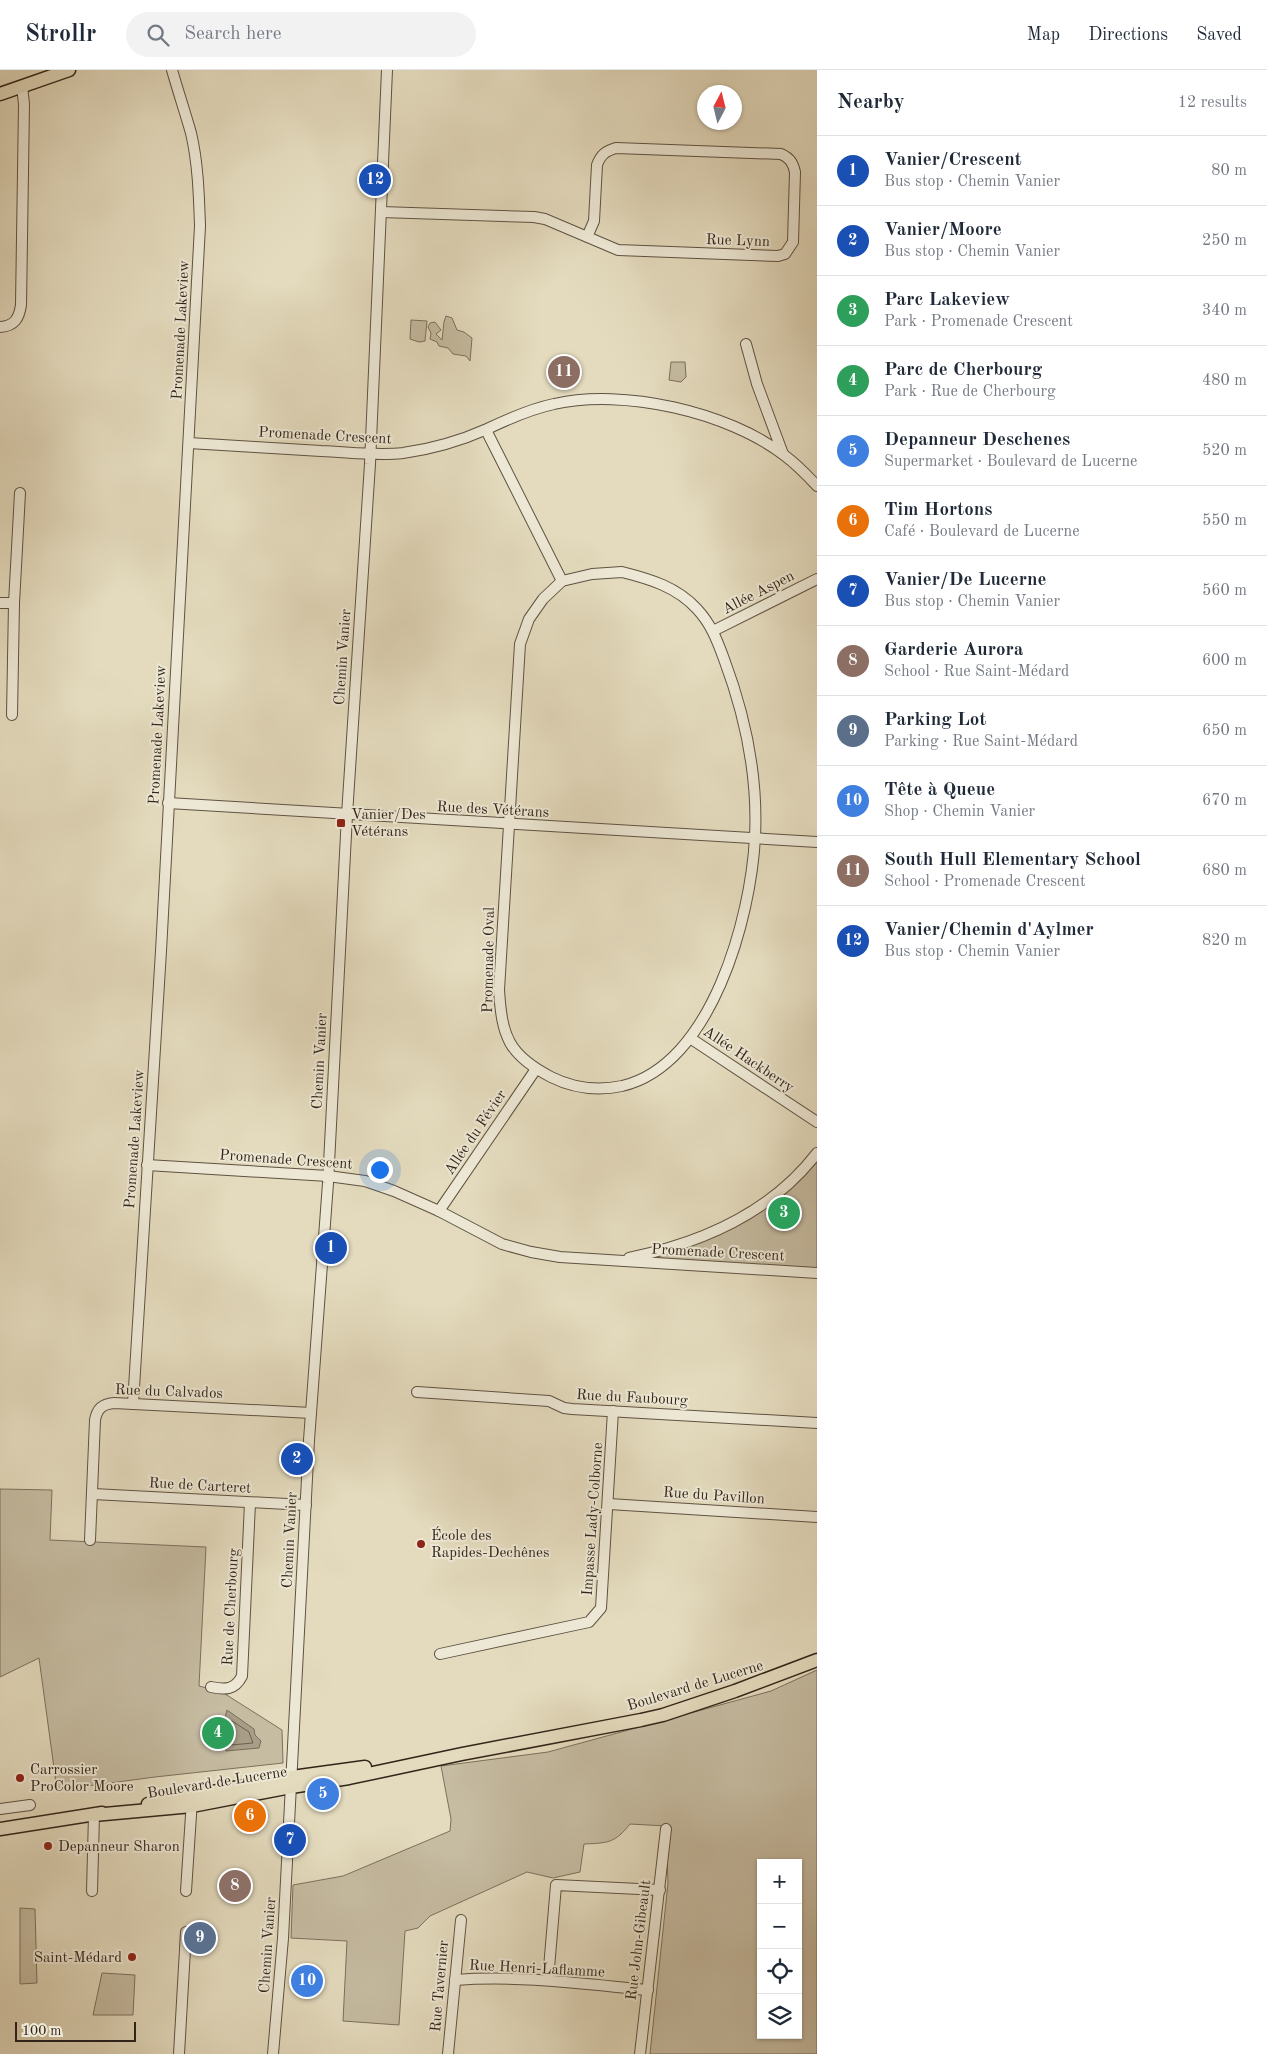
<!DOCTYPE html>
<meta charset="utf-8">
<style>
:root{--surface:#fff;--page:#f2f2f3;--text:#1f2937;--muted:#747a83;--line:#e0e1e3;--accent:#0b8043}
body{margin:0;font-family:"Old Standard TT",serif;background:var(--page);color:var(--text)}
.controls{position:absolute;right:15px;bottom:15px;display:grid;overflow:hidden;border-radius:0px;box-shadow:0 1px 4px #0004}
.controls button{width:45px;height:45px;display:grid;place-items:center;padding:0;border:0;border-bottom:1px solid var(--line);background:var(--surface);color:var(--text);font:25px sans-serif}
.compass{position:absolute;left:697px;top:15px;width:45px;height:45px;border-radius:50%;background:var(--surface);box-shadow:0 1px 4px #0004;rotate:7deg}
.scale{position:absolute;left:15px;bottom:12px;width:121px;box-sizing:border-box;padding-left:5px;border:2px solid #332419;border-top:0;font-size:14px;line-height:18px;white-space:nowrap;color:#332419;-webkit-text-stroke:4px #ede8d5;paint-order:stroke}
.you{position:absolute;left:379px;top:1099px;width:18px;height:18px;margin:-12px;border:4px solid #fff;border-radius:50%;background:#1a73e8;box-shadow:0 0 0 8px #1a73e833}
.badge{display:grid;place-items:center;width:32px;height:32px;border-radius:50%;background:var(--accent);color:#fff;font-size:16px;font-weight:700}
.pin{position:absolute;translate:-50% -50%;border:2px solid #fff;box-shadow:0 1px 5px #0006}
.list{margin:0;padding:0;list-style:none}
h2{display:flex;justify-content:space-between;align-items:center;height:65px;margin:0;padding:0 20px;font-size:21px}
h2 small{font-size:16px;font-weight:400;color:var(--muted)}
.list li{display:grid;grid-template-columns:32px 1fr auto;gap:15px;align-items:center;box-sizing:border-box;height:70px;padding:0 20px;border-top:1px solid var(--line)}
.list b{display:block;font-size:19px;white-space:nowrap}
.list p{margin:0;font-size:16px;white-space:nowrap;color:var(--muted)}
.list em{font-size:16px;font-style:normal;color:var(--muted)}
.icon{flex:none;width:28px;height:28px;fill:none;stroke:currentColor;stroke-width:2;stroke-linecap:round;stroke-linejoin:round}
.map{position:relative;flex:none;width:817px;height:1984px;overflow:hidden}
header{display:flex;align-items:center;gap:30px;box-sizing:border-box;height:70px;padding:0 25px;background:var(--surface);border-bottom:1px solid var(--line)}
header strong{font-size:24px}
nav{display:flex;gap:28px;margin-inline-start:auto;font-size:18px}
.search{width:350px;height:45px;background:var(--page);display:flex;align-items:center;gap:12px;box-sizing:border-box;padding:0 18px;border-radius:28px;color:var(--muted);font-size:19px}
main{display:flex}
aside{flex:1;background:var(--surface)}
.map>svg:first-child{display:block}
</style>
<header>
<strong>Strollr</strong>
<div class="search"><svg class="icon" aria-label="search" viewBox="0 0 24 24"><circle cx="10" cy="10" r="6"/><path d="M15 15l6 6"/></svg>Search here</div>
<nav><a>Map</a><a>Directions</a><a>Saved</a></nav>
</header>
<main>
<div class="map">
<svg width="817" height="1984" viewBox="0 0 817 1984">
<rect width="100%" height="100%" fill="#e4dbbe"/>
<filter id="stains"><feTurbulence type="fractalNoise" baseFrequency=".004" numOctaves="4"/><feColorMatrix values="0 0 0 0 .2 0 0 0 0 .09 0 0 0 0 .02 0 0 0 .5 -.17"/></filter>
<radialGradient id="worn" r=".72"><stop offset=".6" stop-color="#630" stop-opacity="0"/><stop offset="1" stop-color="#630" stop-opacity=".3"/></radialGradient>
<g fill="#c6bca2" stroke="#7c705e" fill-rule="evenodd">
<polygon points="446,246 452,248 457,260 464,262 472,268 470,291 466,286 453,284 448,278 439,276 437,272 430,269 431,263 428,257 430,253 435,252 441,260 436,264 442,270 444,252"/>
<polygon points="411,250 427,251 425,271 419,272 410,269"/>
<polygon points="671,292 685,292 686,307 681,312 669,310"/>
<polygon points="817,1083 817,1203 616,1191 740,1150"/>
<polygon points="0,1419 52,1420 50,1470 206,1477 199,1616 222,1622 282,1660 283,1693 155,1707 57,1720 39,1588 0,1607"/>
<path d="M817,1600V1984H650L668,1813L666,1756L630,1754C615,1773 608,1773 584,1774L580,1802L553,1808L527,1802L430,1846L418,1858L405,1861L399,1955L343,1951L347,1871L291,1868L293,1815L343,1806L450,1761L451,1749L441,1696L548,1682L771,1621ZM761,1793H798V1965H761Z"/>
<polygon points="20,1838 35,1839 37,1913 20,1914"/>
<polygon points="102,1903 135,1905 133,1945 93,1945"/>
</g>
<polygon fill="#a89d86" stroke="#796d5a" points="227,1640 254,1659 255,1665 261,1671 259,1678 226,1681 223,1656"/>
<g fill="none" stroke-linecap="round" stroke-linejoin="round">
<polygon stroke="#6e6050" stroke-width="1" points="229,1651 232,1651 249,1662 253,1673 231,1675 228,1656"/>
<defs>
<g id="minor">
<path d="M381,142L534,147L545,149L618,180L778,186L785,184L793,172L795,102C793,93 790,88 781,84L616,78C606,81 601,84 597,95L594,151L587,167"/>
<path d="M0,257C15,256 19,248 21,235L24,34L22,16"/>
<polyline points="746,274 757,314 783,384"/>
<polyline points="486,360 562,511"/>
<path d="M189,373C233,376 277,378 321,381C349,382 375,386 403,383C432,379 460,371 487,359C508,349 530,339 554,334C623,318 728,342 784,385C796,394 807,405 817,416"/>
<path d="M622,502C650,509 677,517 697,539C711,554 717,570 724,589C745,645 758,706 755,767C751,847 712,995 622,1016C598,1021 573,1018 551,1007C508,985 502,966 499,920L520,574L529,549L543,529L562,511L592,504Z"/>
<polyline points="0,533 14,533"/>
<polyline points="713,561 817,509"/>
<polyline points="12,645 14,533 20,423"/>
<polyline points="168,733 817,772"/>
<polyline points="690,968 817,1052"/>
<polyline points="147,1095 328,1106 365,1111 394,1121 439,1141 502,1174 531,1182 560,1187 817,1203"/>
<polyline points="439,1141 536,999"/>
<path d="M629,1188C702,1173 771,1143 817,1083"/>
<polyline points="417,1322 549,1331 564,1338 572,1339 817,1353"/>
<path d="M133,1334L161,881L200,156C199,125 198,93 191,63C185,42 178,21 172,0"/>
<polyline points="93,1424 306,1435"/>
<polyline points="609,1434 817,1447"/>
<path d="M90,1470L95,1350C97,1339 102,1334 114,1333L311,1343"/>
<polyline points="440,1584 589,1552 601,1538 613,1341"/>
<path d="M211,1617C225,1620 235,1620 242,1606L250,1433"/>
<polyline points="0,1739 30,1735"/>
<polyline points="92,1821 94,1745"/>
<polyline points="186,1821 192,1730"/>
<path d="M455,1910C520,1905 584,1914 648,1920"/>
<polyline points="548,1910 556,1815 660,1820"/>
<polyline points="179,1984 186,1862"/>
<polyline points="273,1984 283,1868 309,1370 328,1113 347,745 370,394 387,0"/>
<polyline points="448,1984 461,1850"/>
<polyline points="640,1984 666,1759"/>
</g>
<g id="major">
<polyline points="0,24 69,0"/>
<polyline points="148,1734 292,1707 365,1697"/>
<polyline points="94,1745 192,1736 291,1717 349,1708 462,1684 641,1650 663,1645 735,1621 817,1590"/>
<polyline points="0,1759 102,1743"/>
</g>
</defs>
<use href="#minor" stroke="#5f5242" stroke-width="12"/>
<use href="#major" stroke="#332419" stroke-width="15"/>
<use href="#minor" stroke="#ede8d5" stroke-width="10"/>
<use href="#major" stroke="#e4dbbe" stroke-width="12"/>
</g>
<g fill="#8f2418" stroke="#ede8d5" stroke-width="2">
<rect x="336" y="748" width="10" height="10" rx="2.5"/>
<circle cx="421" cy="1474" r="5"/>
<circle cx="20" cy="1708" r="5"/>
<circle cx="48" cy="1776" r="5"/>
<circle cx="132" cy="1887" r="5"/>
</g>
<g text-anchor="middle" stroke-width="4" stroke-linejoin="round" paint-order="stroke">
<g font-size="15" fill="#332419" stroke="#ede8d5">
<text transform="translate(738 170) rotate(2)" y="5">Rue Lynn</text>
<text transform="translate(180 260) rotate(-87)" y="5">Promenade Lakeview</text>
<text transform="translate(325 365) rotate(3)" y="5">Promenade Crescent</text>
<text transform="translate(758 522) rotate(-27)" y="5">Allée Aspen</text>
<text transform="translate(342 587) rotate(-86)" y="5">Chemin Vanier</text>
<text transform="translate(157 665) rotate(-87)" y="5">Promenade Lakeview</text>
<text transform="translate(493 739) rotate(3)" y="5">Rue des Vétérans</text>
<text transform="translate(488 890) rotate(-89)" y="5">Promenade Oval</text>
<text transform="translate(749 989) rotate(34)" y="5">Allée Hackberry</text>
<text transform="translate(319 991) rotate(-87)" y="5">Chemin Vanier</text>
<text transform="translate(475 1062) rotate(-56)" y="5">Allée du Févier</text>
<text transform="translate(134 1069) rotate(-86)" y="5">Promenade Lakeview</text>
<text transform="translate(286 1089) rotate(4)" y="5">Promenade Crescent</text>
<text transform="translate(718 1182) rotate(3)" y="5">Promenade Crescent</text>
<text transform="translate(169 1321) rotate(2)" y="5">Rue du Calvados</text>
<text transform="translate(632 1327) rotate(3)" y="5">Rue du Faubourg</text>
<text transform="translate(200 1415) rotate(3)" y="5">Rue de Carteret</text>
<text transform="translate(714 1425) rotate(4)" y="5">Rue du Pavillon</text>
<text transform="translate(592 1449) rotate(-86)" y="5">Impasse Lady-Colborne</text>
<text transform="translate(289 1470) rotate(-87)" y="5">Chemin Vanier</text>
<text transform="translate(230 1537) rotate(-87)" y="5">Rue de Cherbourg</text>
<text transform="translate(695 1615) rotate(-17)" y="5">Boulevard de Lucerne</text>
<text transform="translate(217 1712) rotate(-9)" y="5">Boulevard de Lucerne</text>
<text transform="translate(638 1870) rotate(-83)" y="5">Rue John-Gibeault</text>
<text transform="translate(267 1875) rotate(-86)" y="5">Chemin Vanier</text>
<text transform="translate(537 1898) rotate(3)" y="5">Rue Henri-Laflamme</text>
<text transform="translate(439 1916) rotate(-85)" y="5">Rue Tavernier</text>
</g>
<g font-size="15" fill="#332419" stroke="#ede8d5" text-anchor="start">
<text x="351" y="749">Vanier/Des<tspan x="351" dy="17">Vétérans</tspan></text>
<text x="431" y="1470">École des<tspan x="431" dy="17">Rapides-Dechênes</tspan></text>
<text x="30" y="1704">Carrossier<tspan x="30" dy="17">ProColor Moore</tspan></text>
<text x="58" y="1781">Depanneur Sharon</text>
<text x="122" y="1892" text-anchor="end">Saint-Médard</text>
</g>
</g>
<rect width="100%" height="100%" filter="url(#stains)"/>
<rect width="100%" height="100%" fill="url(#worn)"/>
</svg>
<div class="controls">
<button>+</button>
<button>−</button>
<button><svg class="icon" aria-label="locate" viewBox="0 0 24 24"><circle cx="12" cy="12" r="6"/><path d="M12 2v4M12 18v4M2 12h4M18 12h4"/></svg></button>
<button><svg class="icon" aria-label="layers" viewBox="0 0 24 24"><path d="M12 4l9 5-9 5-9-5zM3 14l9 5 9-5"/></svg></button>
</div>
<svg class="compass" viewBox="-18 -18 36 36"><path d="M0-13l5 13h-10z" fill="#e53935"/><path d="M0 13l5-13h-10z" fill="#747a83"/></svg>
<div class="scale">100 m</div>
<div class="you"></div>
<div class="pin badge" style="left:331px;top:1178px;background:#1a4fb4">1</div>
<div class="pin badge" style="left:297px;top:1389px;background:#1a4fb4">2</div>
<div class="pin badge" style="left:784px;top:1143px;background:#2e9e5b">3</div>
<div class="pin badge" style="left:218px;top:1663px;background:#2e9e5b">4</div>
<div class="pin badge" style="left:323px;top:1724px;background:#3f7fe0">5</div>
<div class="pin badge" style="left:250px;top:1746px;background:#e8710a">6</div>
<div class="pin badge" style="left:290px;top:1770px;background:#1a4fb4">7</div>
<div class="pin badge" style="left:235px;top:1816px;background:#8d6e63">8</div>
<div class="pin badge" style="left:200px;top:1868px;background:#5c6f8a">9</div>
<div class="pin badge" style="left:307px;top:1911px;background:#3f7fe0">10</div>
<div class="pin badge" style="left:564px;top:302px;background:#8d6e63">11</div>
<div class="pin badge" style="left:375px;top:110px;background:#1a4fb4">12</div>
</div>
<aside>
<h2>Nearby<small>12 results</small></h2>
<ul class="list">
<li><span class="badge" style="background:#1a4fb4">1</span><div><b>Vanier/Crescent</b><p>Bus stop · Chemin Vanier</p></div><em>80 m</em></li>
<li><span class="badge" style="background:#1a4fb4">2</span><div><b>Vanier/Moore</b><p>Bus stop · Chemin Vanier</p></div><em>250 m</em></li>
<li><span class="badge" style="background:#2e9e5b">3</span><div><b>Parc Lakeview</b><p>Park · Promenade Crescent</p></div><em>340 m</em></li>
<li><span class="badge" style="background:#2e9e5b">4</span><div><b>Parc de Cherbourg</b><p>Park · Rue de Cherbourg</p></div><em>480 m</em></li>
<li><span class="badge" style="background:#3f7fe0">5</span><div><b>Depanneur Deschenes</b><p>Supermarket · Boulevard de Lucerne</p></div><em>520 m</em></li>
<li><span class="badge" style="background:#e8710a">6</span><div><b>Tim Hortons</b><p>Café · Boulevard de Lucerne</p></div><em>550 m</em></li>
<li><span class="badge" style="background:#1a4fb4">7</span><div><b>Vanier/De Lucerne</b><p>Bus stop · Chemin Vanier</p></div><em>560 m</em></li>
<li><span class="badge" style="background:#8d6e63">8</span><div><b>Garderie Aurora</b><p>School · Rue Saint-Médard</p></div><em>600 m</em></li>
<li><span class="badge" style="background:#5c6f8a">9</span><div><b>Parking Lot</b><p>Parking · Rue Saint-Médard</p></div><em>650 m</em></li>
<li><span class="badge" style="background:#3f7fe0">10</span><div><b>Tête à Queue</b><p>Shop · Chemin Vanier</p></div><em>670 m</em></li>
<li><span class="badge" style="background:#8d6e63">11</span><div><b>South Hull Elementary School</b><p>School · Promenade Crescent</p></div><em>680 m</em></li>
<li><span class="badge" style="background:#1a4fb4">12</span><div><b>Vanier/Chemin d'Aylmer</b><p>Bus stop · Chemin Vanier</p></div><em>820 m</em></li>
</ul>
</aside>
</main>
